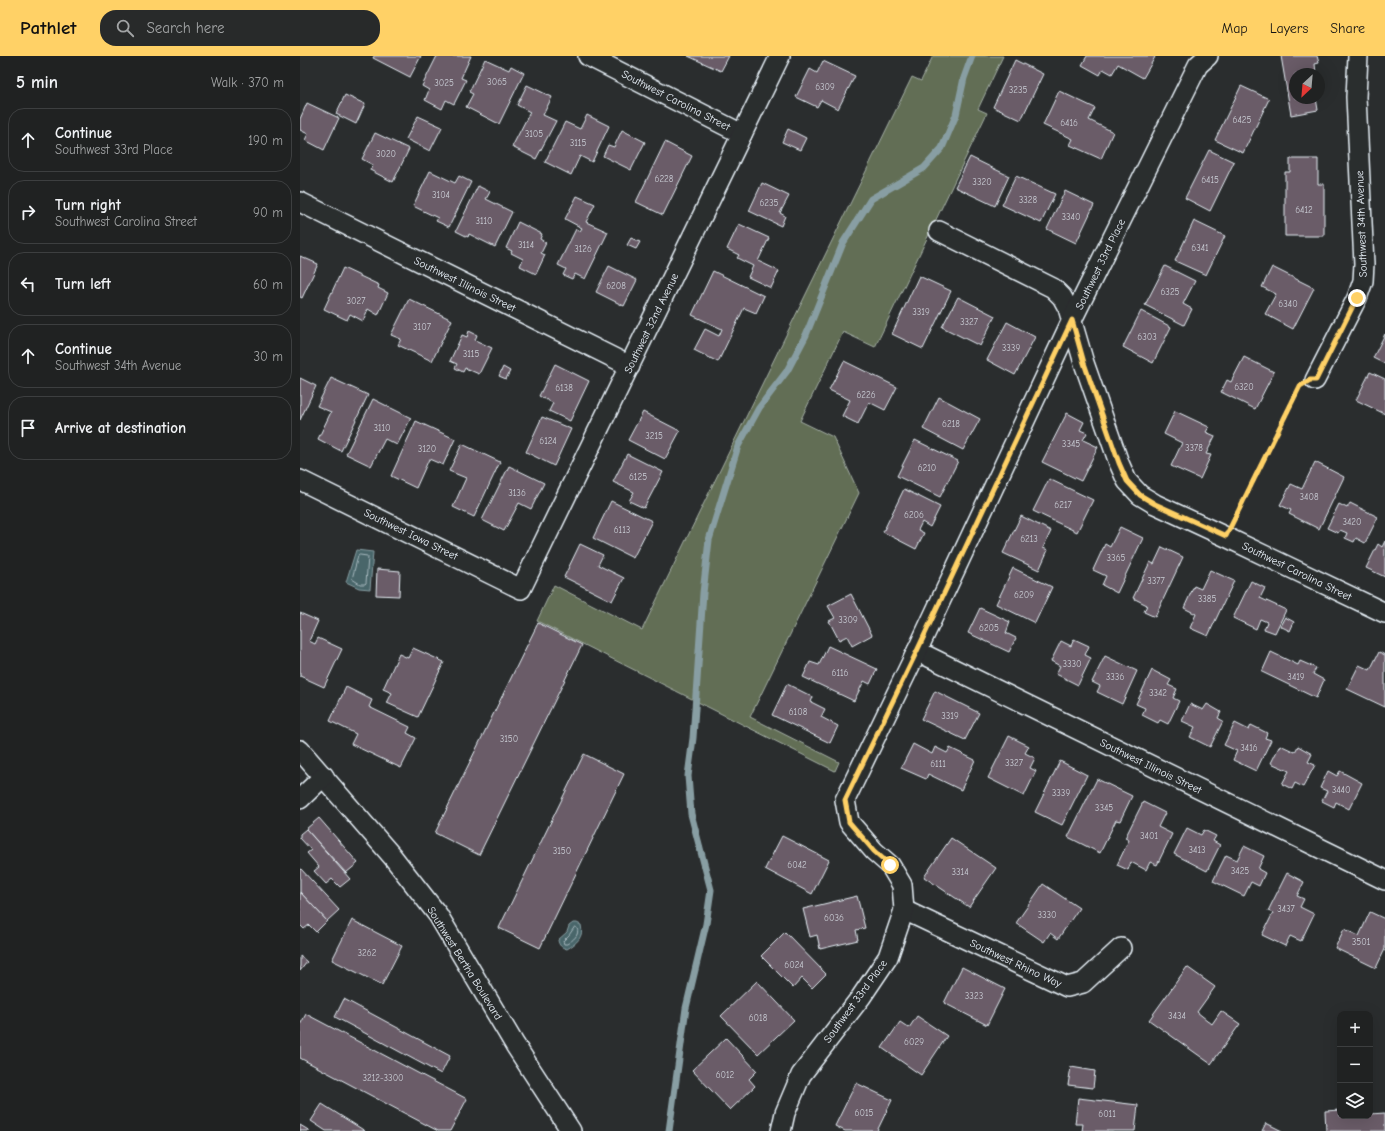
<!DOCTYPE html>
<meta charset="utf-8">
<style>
:root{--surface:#202222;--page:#282a2a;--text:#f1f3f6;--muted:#a2a4a5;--line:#3d3f40;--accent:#ffd166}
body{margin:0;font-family:"Comic Neue",sans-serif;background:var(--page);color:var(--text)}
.controls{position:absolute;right:12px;bottom:12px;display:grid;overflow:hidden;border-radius:8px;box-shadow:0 4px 16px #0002}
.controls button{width:36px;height:36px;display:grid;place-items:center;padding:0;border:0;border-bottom:1px solid var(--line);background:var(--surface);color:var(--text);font:20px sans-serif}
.compass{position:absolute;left:989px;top:12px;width:36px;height:36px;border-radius:50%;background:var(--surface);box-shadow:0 4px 16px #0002;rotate:206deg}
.stop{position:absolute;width:12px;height:12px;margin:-9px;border:3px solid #ffd166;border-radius:50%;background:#fff}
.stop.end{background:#ffd166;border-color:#fff;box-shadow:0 1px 4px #0008}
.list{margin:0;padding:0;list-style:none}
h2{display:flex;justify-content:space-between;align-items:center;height:52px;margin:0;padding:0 16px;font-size:17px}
h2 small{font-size:13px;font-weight:400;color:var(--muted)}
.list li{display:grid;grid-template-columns:26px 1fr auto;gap:12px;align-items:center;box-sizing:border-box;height:64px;margin:0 8px 8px;padding:0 8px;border:1px solid var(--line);border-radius:16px}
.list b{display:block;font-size:15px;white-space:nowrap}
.list p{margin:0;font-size:13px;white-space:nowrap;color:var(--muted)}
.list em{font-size:13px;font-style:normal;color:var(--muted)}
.icon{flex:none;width:22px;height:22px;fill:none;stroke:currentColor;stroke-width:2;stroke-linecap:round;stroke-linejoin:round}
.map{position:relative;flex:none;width:1085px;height:1075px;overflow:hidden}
header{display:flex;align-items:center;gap:24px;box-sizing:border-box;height:56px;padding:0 20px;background:var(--accent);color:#111}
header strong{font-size:19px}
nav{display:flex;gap:22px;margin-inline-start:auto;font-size:14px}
.search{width:280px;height:36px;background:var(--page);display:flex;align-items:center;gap:10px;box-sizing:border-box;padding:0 14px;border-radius:16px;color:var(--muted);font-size:15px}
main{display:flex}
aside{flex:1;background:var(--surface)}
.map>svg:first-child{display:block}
</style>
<header>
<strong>Pathlet</strong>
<div class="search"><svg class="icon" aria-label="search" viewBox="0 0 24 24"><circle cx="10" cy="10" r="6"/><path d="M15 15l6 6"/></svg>Search here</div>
<nav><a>Map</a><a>Layers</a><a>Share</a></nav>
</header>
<main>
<aside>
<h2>5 min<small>Walk · 370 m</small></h2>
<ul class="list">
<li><svg class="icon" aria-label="ahead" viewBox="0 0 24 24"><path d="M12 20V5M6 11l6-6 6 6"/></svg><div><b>Continue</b><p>Southwest 33rd Place</p></div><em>190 m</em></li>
<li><svg class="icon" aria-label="right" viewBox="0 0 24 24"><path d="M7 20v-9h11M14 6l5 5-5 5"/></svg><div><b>Turn right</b><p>Southwest Carolina Street</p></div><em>90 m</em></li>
<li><svg class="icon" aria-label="left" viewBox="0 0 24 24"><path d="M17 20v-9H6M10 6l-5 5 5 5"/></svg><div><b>Turn left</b></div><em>60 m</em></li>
<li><svg class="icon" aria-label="ahead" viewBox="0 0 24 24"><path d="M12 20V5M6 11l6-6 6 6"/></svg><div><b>Continue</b><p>Southwest 34th Avenue</p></div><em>30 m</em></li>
<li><svg class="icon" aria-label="arrive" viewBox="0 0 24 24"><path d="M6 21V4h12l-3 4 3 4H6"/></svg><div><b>Arrive at destination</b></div></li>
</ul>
</aside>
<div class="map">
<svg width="1085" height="1075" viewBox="0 0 1085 1075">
<rect width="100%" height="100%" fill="#2a2d2e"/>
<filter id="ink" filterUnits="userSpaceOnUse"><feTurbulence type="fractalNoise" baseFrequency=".025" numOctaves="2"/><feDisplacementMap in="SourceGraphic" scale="8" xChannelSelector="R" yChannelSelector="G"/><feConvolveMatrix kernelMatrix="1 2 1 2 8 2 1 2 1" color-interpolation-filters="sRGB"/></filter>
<g filter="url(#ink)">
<polygon fill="#626e55" stroke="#a5b0a6" points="633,0 703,0 678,53 687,57 575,291 543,276 500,365 533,381 559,437 450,661 539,706 535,715 237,565 254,529 342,574 612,21 621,25"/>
<g fill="#48666a" stroke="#889ea3">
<polygon points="56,494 73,496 70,533 59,532 46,526"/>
<path d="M273,867H277L281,869C284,881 277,887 267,893C261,891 259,890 258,884L267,876L269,870Z"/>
</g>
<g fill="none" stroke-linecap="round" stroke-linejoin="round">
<g stroke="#a8b9bf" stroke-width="1">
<polygon points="60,499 67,500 68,501 66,527 65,528 60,528 52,523 58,500"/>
<path d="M275,871L277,872C280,879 273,884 267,888H264L263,885L269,879Z"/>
</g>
<polyline stroke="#889ea3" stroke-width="7" points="369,1075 386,952 406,868 411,834 391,758 388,720 393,682 403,537 409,484 438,390 459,352 487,315 506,279 543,187 571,143 624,112 642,92 656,59 664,22 672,0"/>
</g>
<g fill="#6b5c67" stroke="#e8f1f8">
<polygon points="74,0 121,0 110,21 73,2"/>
<polygon points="137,0 171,0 161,22 166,24 154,48 146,44 142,53 125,44 129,34 122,30"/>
<polygon points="388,0 429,0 421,15"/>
<polygon points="787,0 853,0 855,1 843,22 818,8 812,18 803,13 800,19 782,9"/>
<polygon points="981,0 1017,0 1019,7 1015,8 1016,18 995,18 995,42 1016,42 1018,54 991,59"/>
<polygon points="185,3 209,14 211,10 224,17 199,68 166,51 173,38 169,36"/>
<polygon points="715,4 743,18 721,64 693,51"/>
<polygon points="523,5 555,20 538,53 521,44 517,51 496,41 510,13 517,17"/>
<polygon points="227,29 252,41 243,59 256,65 236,103 212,91 230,56 217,49"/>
<polygon points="941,30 969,43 943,97 915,84"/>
<polygon points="759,35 795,52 789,64 813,76 801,103 770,89 773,83 743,69"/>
<polygon points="45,39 65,48 56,68 36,58"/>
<polygon points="7,47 39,62 24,94 5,84 8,78 0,74 0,63"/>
<polygon points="287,59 309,70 292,106 280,100 271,119 245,106 265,66 280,73"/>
<polygon points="118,60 142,71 130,95 106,83"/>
<polygon points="488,73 506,82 500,94 482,86"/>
<polygon points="322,74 345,86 331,114 303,100 308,89 314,91"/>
<polygon points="75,77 109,93 93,126 70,114 73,109 62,103"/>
<polygon points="365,86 392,100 363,159 336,146"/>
<polygon points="909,94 934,106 910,155 885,142"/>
<polygon points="670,101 709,120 695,150 655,131"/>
<polygon points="990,103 1018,103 1018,128 1024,128 1024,180 985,180 985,116 990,116"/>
<polygon points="130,115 155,127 159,120 171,126 149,171 136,165 138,162 113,150"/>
<polygon points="716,120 755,138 741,167 702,149"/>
<polygon points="462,127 489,140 480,157 485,160 481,170 449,155"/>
<polygon points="178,130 190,136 186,143 212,156 195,191 169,178 168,181 156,175"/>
<polygon points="765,135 794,149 776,187 747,173"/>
<polygon points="277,140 295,148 286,166 308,176 285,223 275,218 272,223 263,219 266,213 258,209 276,173 280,175 282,172 265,163"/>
<polygon points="894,165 925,180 906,219 875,205"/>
<polygon points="218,166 242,178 240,183 246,187 241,197 245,199 236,218 220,210 223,203 211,197 212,195 206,192"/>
<polygon points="439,168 469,182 458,205 479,215 471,232 448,221 453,210 437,202 439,199 427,193"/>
<polygon points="331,182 340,186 336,193 327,189"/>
<polygon points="0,200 18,208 2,242 0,241"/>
<polygon points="309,210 337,224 324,250 296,236"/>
<polygon points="865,210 895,225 883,248 892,253 884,269 845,249"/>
<polygon points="972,211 1014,232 993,273 965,258 976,238 962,231"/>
<polygon points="43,212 79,229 78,232 88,237 78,259 68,253 63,265 50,258 47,264 24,253"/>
<polygon points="413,215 464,240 456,257 444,252 418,306 394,294 405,273 419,280 422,273 392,259"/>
<polygon points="619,220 651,235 623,293 592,278"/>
<polygon points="658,241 695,260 680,290 642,271"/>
<polygon points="109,243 152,264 132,305 98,289 101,283 91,279"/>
<polygon points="841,255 871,271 853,307 823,291"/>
<polygon points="707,266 735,281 715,319 687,304"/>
<polygon points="169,275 177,279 175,284 192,292 179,318 165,312 163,316 155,312 157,308 150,305 162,279 167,281"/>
<polygon points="1085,278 1085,308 1073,302"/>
<polygon points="944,301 974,316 955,353 921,336 927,324 931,326"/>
<polygon points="544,305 597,331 585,354 569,346 558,368 542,360 550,344 529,334"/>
<polygon points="255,308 289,325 270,365 249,355 253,347 239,340"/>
<polygon points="203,311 210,315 206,323 199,320"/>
<polygon points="1070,316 1085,323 1085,358 1056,344"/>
<polygon points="0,322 16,330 0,364"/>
<polygon points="31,322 68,339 41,395 18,383 31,356 17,350"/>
<polygon points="639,341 680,363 663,394 623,373"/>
<polygon points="73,343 111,362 97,389 85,383 71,410 46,398"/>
<polygon points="875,355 909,371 906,376 915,380 906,398 911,399 900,423 871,410 882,387 864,378"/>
<polygon points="343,356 380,375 365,403 328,384"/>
<polygon points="767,357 784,366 780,374 787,377 783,384 798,391 781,425 742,406"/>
<polygon points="242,361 271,373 254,410 226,396"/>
<polygon points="116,365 155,383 143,409 129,403 116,432 91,420"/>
<polygon points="615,384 658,405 640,441 597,420"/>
<polygon points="162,388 200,406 174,461 153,451 166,422 149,415"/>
<polygon points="327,398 363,416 344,452 329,445 334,436 313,426"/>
<polygon points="1015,406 1044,421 1019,473 989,458 991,454 980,449 991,428 1002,433"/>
<polygon points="209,410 244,427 231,453 219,447 204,475 182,464"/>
<polygon points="749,423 793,444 777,476 733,455"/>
<polygon points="604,433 640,451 630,471 622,466 618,474 624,477 616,493 583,476"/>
<polygon points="311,445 352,465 333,502 293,482"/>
<polygon points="1050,447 1078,461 1065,487 1056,482 1054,486 1045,482 1047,477 1040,474 1038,477 1027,472 1039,448 1047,452"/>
<polygon points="721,460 751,475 743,492 748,494 739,514 703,497"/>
<polygon points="820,471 843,482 817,537 802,529 806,520 793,514 805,488 810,491"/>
<polygon points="1085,485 1085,521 1066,512 1078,488 1082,491"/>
<polygon points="280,488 303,499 298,509 324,522 312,545 264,521"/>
<polygon points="862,491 883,501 855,561 844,556 847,549 833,542 850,506 854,508"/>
<polygon points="713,512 752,531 735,567 696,548"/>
<polygon points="77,513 100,515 99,540 76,539"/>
<polygon points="910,514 934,525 908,580 890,572 896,558 884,552 894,530 901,533"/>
<polygon points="951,525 965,532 960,542 986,554 975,577 964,573 967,566 960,563 956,573 933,562"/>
<polygon points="551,538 572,579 552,590 547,580 539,584 529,565 535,562 528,550"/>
<polygon points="680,552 710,566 706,577 716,582 709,596 668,577"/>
<polygon points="0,557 18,565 9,585 15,588 18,582 42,593 24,631 0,620"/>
<polygon points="985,561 994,566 990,575 980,570"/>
<polygon points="238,567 282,589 179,799 135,777"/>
<polygon points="774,583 789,590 785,599 791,602 778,629 756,618 760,610 751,605 761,585 771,590"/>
<polygon points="528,590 577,613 570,628 564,625 554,645 503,621 510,606 519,609"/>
<polygon points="113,592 144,606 118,661 87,647 92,637 83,633 99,598 108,602"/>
<polygon points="971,596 998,609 1000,605 1016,612 1013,618 1024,624 1016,642 962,616"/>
<polygon points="1079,596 1085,599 1085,651 1047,633 1059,609 1070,614"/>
<polygon points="805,600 837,615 822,648 797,636 800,630 792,626"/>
<polygon points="852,614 871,624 868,629 877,633 873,642 879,645 868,668 860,664 858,667 842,659 845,652 836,648"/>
<polygon points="487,628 513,641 511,646 525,653 521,661 538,670 530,687 472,659"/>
<polygon points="46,631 72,644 69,651 110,671 107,677 116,682 101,712 51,688 56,678 30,665"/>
<polygon points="635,635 679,657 665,684 621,663"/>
<polygon points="890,648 903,654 907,648 921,656 918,662 923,665 910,691 890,681 895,671 882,665"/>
<polygon points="935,667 949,674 951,669 967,677 965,682 971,684 956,715 933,704 937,695 924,689"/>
<polygon points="709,680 729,690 725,697 735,702 730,712 736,715 724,740 688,722"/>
<polygon points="613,688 632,698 635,691 647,697 650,692 675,704 661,734 628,718 626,723 601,712"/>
<polygon points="980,689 995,696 998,690 1012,698 1008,706 1015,709 1003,731 995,727 992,733 982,728 989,715 971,707"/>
<polygon points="284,698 324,718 240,892 199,872"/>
<polygon points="760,705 787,719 762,769 735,756"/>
<polygon points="1028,715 1037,720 1040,715 1062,727 1049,753 1036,746 1034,751 1022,745 1027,735 1020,732"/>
<polygon points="797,723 832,740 820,765 816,764 800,797 768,781"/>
<polygon points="843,746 865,757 858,771 872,778 857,809 850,806 846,814 831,806 828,814 817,809 829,784 825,782"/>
<polygon points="19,762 58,807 46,817 6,773"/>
<polygon points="887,772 901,779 904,774 916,780 913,785 920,789 907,815 874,798"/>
<polygon points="6,773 50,823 40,831 32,823 26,828 14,815 19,811 7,797 11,794 0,782 0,778"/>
<polygon points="482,780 529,804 512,838 465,813"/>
<polygon points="651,782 696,812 669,851 624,821"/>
<polygon points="944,790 964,800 958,813 965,817 959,830 951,826 944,840 913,825 926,799 937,804"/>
<polygon points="0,812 39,854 27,865 0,836"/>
<polygon points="987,817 1004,826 997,840 1004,843 1000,851 1014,858 1001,885 990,880 985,890 962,879 973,857 968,855"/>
<polygon points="743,828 779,852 758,883 750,877 744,886 716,867"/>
<polygon points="0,836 27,865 16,876 9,869 4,873 0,869"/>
<polygon points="557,840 565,872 556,874 558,884 520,893 517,879 510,881 503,853"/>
<polygon points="1070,856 1085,863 1085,893 1076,912 1035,892 1044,873 1059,880"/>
<polygon points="52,864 102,890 82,929 32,904"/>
<polygon points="485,876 526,918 512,932 502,922 493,932 461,900"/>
<polygon points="0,900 7,906 0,915"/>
<polygon points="662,911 705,933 687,969 644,947"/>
<polygon points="887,911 915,931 897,956 912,968 921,955 940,968 911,1008 849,964"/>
<polygon points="457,925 494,964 458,998 421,960"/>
<polygon points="44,943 150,1000 141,1018 35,961"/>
<polygon points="6,958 167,1043 150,1075 138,1075 0,1002 0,969"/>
<polygon points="617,960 647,980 621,1019 582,992 600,966 609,972"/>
<polygon points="426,982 457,1015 449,1023 455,1030 430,1054 392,1014"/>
<polygon points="771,1011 795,1015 793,1032 768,1029"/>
<polygon points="556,1027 592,1044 577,1075 545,1075 535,1070"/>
<polygon points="778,1042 838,1049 835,1075 782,1075 783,1068 775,1068"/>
<polygon points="22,1048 65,1075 26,1075 11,1065"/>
<polygon points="1040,1054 1040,1060 1070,1060 1070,1058 1085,1057 1085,1075 1026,1075 1025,1055"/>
<polygon points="966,1067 982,1075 962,1075"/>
<polygon points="0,1069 10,1075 0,1075"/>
</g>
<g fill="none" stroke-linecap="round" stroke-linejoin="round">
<defs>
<g id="street">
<polyline points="288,0 442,78"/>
<polyline points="0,146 330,310"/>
<polyline points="639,175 753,232 762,241 768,252 784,307 819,407 827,425 840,439 855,448 926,481 1085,557"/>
<polyline points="1015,324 1057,242 1063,225 1064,208 1056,41 1058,0"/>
<polyline points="0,424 221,533 480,0"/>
<polyline points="617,595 1085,824"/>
<polyline points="0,694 92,800 138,859 215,989 271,1075"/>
<polyline points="0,743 24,720"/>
<polyline points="604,854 767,931 783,927 821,892"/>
<polyline points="481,1075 485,1057 501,1019 561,941 588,901 604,854 602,829 590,809 574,795 549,766 545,744 617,595 772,264 898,9 908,0"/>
</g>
</defs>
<use href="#street" stroke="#e8f1f8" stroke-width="22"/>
<polyline stroke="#e8f1f8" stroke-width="2.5" stroke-dasharray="3 3" stroke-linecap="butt" points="934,464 998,334"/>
<use href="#street" stroke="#2a2d2e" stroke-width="19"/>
</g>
</g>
<g fill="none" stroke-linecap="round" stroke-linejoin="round" filter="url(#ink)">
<polyline stroke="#ffd166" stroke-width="5" points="590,809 574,795 549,766 545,744 617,595 772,264 784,307 819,407 827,425 840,439 855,448 926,480 1000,330 1010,324 1016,324 1057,242"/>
</g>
<g text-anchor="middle" stroke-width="3" stroke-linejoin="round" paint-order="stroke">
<g font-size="9" fill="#c9ccd4">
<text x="197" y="29">3065</text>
<text x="144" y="30">3025</text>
<text x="525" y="34">6309</text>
<text x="718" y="37">3235</text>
<text x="942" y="67">6425</text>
<text x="769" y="70">6416</text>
<text x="234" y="81">3105</text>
<text x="278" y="90">3115</text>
<text x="86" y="101">3020</text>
<text x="364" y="126">6228</text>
<text x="910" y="127">6415</text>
<text x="682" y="129">3320</text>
<text x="141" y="142">3104</text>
<text x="728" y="147">3328</text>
<text x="469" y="150">6235</text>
<text x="1004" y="157">6412</text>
<text x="771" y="164">3340</text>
<text x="184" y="168">3110</text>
<text x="226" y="192">3114</text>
<text x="900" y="195">6341</text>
<text x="283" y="196">3126</text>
<text x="316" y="233">6208</text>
<text x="870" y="239">6325</text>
<text x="56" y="248">3027</text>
<text x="988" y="251">6340</text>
<text x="621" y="259">3319</text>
<text x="669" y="269">3327</text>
<text x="122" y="274">3107</text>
<text x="847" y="284">6303</text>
<text x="711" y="295">3339</text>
<text x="171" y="301">3115</text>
<text x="944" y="334">6320</text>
<text x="264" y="335">6138</text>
<text x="566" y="342">6226</text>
<text x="651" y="371">6218</text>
<text x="82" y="375">3110</text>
<text x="354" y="383">3215</text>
<text x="248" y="388">6124</text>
<text x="771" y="391">3345</text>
<text x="894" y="395">3378</text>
<text x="127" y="396">3120</text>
<text x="627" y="415">6210</text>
<text x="338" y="424">6125</text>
<text x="217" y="440">3136</text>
<text x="1009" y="444">3408</text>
<text x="763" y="452">6217</text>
<text x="614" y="462">6206</text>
<text x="1052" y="469">3420</text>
<text x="322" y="477">6113</text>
<text x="729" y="486">6213</text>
<text x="816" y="505">3365</text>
<text x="856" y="528">3377</text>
<text x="724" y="542">6209</text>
<text x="907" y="546">3385</text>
<text x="548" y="567">3309</text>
<text x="689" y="575">6205</text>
<text x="772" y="611">3330</text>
<text x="540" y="620">6116</text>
<text x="815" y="624">3336</text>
<text x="996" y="624">3419</text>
<text x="858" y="640">3342</text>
<text x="498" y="659">6108</text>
<text x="650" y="663">3319</text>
<text x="209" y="686">3150</text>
<text x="949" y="695">3416</text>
<text x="714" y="710">3327</text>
<text x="638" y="711">6111</text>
<text x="1041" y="737">3440</text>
<text x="761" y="740">3339</text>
<text x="804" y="755">3345</text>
<text x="849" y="783">3401</text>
<text x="897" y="797">3413</text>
<text x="262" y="798">3150</text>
<text x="497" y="812">6042</text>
<text x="940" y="818">3425</text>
<text x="660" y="819">3314</text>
<text x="986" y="856">3437</text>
<text x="747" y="862">3330</text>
<text x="534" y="865">6036</text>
<text x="1061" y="889">3501</text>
<text x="67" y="900">3262</text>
<text x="494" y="912">6024</text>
<text x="674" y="943">3323</text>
<text x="877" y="963">3434</text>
<text x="458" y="965">6018</text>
<text x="614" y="989">6029</text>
<text x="425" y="1022">6012</text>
<text x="83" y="1025">3212-3300</text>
<text x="564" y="1060">6015</text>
<text x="807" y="1061">6011</text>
</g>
<g font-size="11" fill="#e8f1f8" stroke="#2a2d2e">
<text transform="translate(376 44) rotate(27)" y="4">Southwest Carolina Street</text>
<text transform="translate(1061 168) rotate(-92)" y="4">Southwest 34th Avenue</text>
<text transform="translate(800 208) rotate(-64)" y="4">Southwest 33rd Place</text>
<text transform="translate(165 228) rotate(26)" y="4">Southwest Illinois Street</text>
<text transform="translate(351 267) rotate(-64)" y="4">Southwest 32nd Avenue</text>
<text transform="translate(111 478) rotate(26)" y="4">Southwest Iowa Street</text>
<text transform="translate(997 515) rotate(26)" y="4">Southwest Carolina Street</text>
<text transform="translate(851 710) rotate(26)" y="4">Southwest Illinois Street</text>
<text transform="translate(165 907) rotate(58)" y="4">Southwest Bertha Boulevard</text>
<text transform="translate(716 907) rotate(25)" y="4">Southwest Rhino Way</text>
<text transform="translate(555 945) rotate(-54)" y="4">Southwest 33rd Place</text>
</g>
</g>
</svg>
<div class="controls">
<button>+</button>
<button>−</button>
<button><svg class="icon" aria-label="layers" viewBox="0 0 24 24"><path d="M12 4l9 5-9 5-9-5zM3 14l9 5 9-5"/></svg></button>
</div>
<svg class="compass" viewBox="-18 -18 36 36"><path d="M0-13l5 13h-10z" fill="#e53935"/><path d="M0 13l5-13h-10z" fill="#a2a4a5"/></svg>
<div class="stop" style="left:590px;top:809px"></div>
<div class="stop end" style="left:1057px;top:242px"></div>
</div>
</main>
